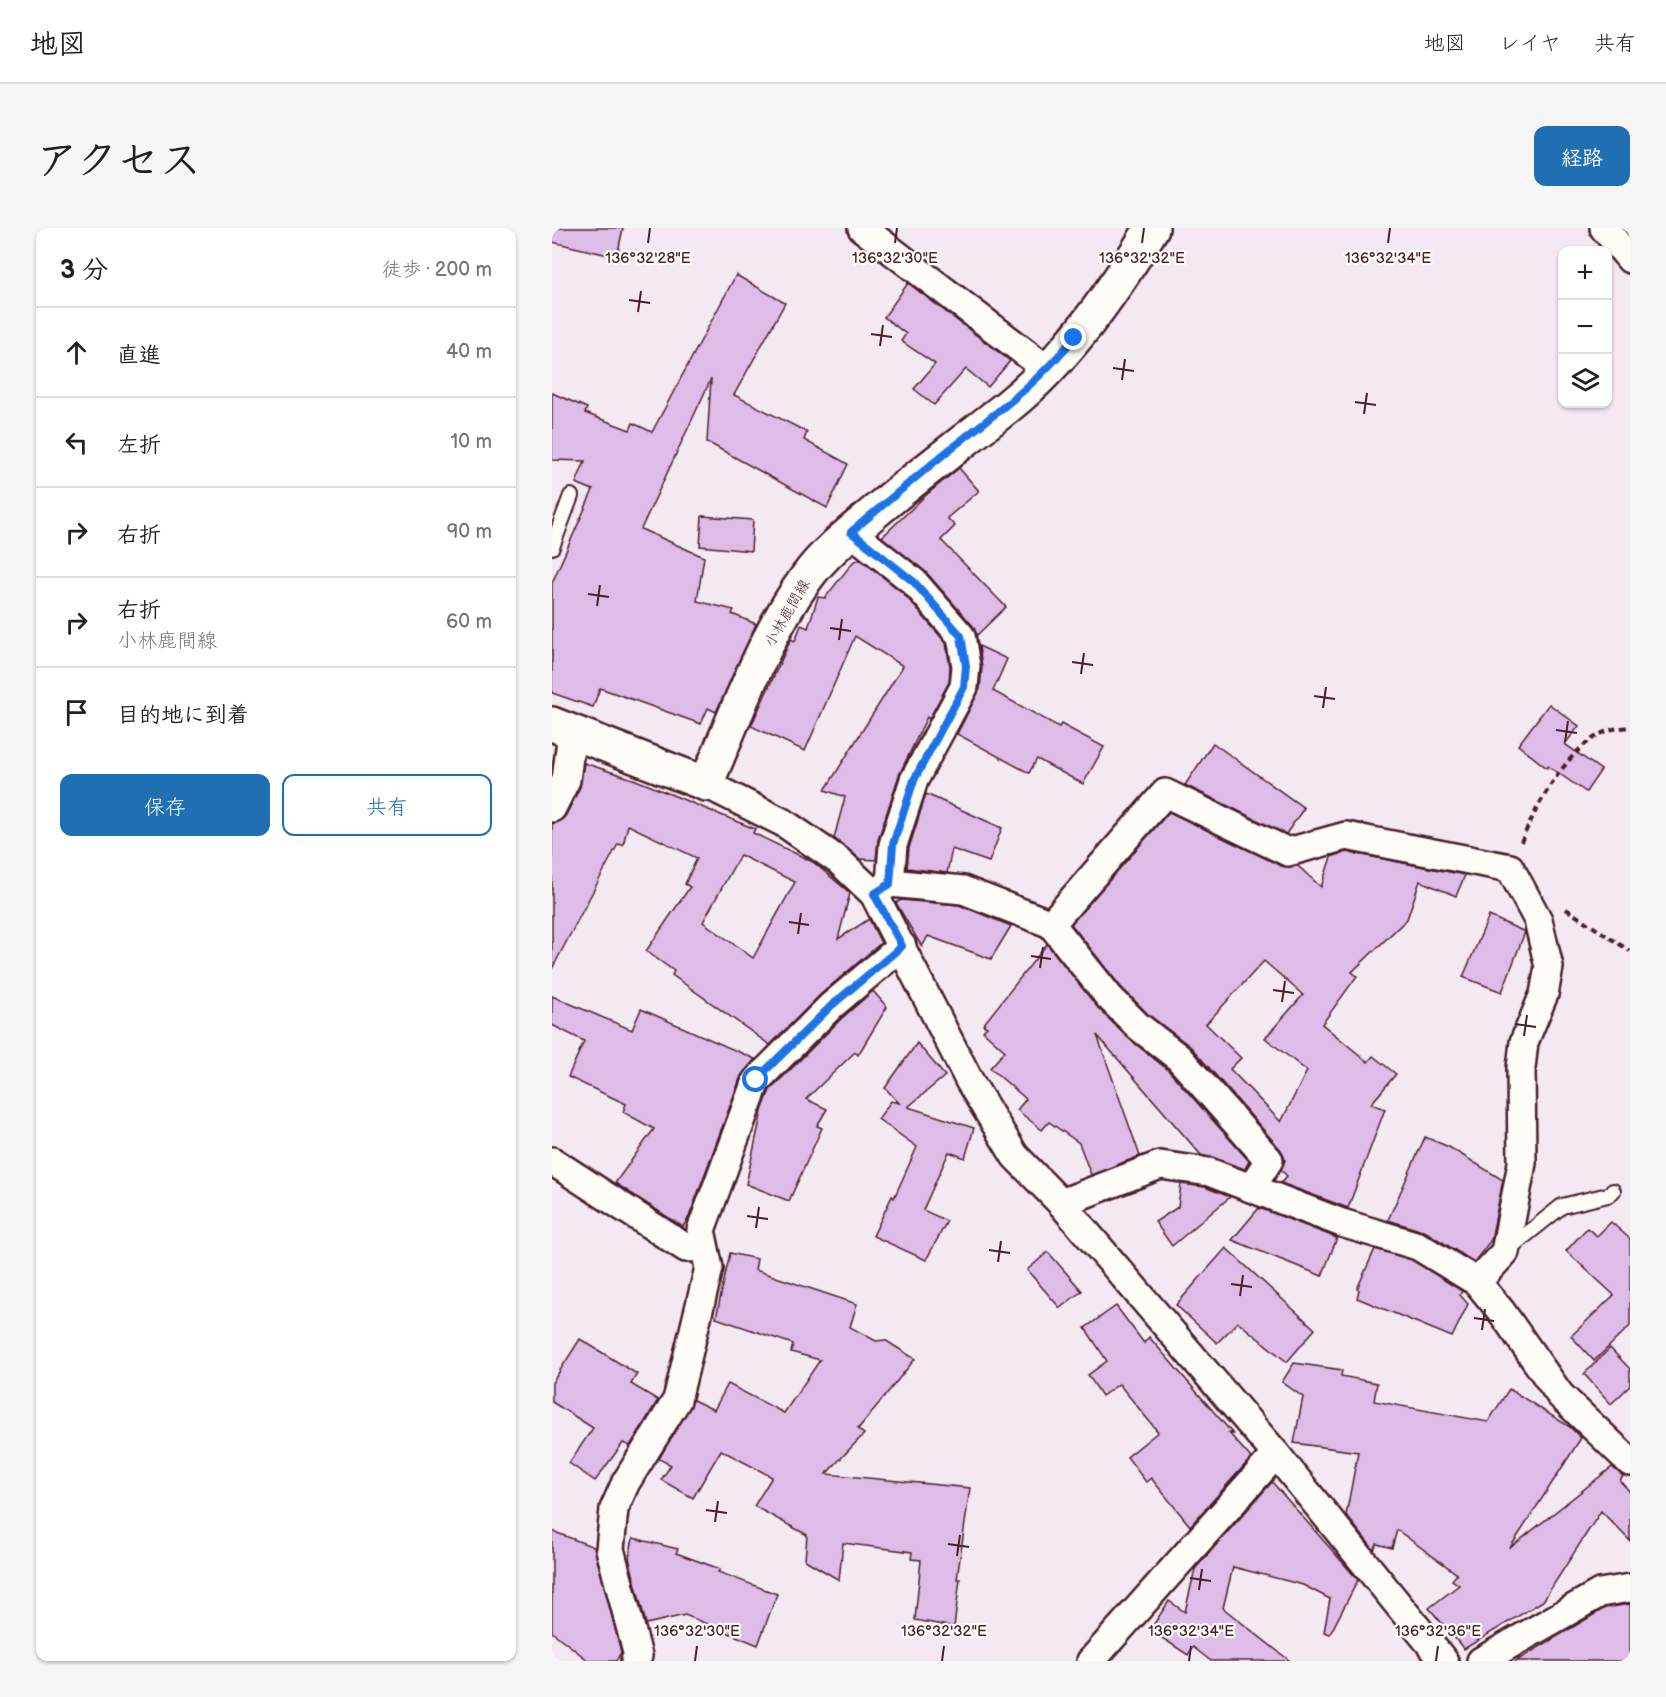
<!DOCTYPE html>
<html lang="ja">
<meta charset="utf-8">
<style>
:root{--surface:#fff;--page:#f6f6f6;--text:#202124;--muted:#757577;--line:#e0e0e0;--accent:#1f6fb2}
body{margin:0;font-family:"Balsamiq Sans","Klee One",sans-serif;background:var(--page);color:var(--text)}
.controls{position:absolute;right:18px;top:18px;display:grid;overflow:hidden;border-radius:12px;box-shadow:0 2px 4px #0004}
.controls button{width:54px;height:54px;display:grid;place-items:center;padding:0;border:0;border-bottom:2px solid var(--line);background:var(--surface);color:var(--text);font:30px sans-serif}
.stop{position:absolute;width:18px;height:18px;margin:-14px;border:4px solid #1a73e8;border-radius:50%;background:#fff}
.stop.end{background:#1a73e8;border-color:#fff;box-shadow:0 2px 6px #0008}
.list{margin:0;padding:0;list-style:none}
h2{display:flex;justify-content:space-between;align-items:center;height:78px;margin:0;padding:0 24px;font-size:26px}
h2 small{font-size:20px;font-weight:400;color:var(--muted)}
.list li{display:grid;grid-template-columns:39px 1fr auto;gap:18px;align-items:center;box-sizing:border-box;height:90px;padding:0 24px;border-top:2px solid var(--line)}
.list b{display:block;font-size:22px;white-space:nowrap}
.list p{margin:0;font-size:20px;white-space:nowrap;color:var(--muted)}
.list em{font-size:20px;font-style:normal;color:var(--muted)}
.actions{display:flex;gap:12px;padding:18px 24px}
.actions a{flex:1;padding:14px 0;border:2px solid var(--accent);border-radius:12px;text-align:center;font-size:21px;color:var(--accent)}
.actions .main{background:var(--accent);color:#fff}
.icon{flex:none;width:33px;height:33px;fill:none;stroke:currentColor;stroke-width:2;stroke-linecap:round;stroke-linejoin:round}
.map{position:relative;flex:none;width:1078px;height:1433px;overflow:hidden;border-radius:12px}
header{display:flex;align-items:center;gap:36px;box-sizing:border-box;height:84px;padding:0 30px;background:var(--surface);border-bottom:2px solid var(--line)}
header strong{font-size:28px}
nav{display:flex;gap:33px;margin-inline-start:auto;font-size:21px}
.intro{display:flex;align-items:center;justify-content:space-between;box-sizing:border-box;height:144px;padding:0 36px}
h1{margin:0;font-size:42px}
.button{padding:15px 27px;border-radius:12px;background:var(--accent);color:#fff;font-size:21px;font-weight:700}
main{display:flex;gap:36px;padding:0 36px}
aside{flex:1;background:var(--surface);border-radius:12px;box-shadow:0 2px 4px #0004}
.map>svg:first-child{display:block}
</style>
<header>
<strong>地図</strong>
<nav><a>地図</a><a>レイヤ</a><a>共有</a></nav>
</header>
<div class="intro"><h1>アクセス</h1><a class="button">経路</a></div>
<main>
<aside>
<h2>3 分<small>徒歩 · 200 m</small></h2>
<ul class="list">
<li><svg class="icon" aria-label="ahead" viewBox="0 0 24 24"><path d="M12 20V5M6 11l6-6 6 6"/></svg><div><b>直進</b></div><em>40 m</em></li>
<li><svg class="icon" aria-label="left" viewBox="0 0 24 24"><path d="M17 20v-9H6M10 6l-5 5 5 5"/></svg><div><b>左折</b></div><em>10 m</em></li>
<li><svg class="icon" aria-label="right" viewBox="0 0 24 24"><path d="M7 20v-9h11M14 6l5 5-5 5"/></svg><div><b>右折</b></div><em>90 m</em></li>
<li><svg class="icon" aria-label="right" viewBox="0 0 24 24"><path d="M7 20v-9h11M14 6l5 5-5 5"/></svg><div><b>右折</b><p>小林鹿間線</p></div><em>60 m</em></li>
<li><svg class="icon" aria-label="arrive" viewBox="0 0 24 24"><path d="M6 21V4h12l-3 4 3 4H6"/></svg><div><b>目的地に到着</b></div></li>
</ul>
<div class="actions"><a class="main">保存</a><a>共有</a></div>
</aside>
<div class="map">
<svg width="1078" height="1433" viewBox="0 0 1078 1433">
<rect width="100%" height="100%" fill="#f4e9f2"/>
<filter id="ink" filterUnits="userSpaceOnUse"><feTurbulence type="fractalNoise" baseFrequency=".0167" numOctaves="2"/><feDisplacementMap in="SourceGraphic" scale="12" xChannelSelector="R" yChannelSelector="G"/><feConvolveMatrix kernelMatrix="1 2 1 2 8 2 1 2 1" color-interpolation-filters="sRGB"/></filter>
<g filter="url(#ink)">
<g fill="#debce8" stroke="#4a1f2b" stroke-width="1.5" fill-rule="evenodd">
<polygon points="0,0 71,0 65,29 0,14"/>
<polygon points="184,47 233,75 182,167 255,204 252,212 296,236 275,280 155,214 159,151 89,301 152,329 145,373 182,382 180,386 204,396 164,484 156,480 149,496 48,460 41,479 0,465 0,355 41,262 24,255 33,233 0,232 0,165 35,180 33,185 78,202 81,195 100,204"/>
<polygon points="356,55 458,133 436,159 414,141 382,177 362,161 383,136 349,113 354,106 332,89"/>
<polygon points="407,240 427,263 395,290 403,298 389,312 454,379 425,407 421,398 374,344 330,309 373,268"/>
<polygon points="150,288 201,292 199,323 148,318"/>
<polygon points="308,331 351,365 394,415 398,439 397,454 377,491 375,489 347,547 326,612 324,632 308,631 282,610 293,569 273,562 351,438 303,408 253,523 199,498 239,411 243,413 249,397 256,400 266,369 273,370 301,334"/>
<polygon points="427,418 455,431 441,463 507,499 509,496 552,519 531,556 485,531 477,545 405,506 428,461 430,439"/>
<polygon points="997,476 1027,498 1013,516 1049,542 1034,564 996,538 995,540 966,517"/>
<polygon points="661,515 752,580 734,606 633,557"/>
<path d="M32,535L84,552L203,601L201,605L261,634L298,665L286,711L317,691L329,715L269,766L218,817L120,747L122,743L94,723L138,659L133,656L145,630L76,597L71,617L66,616L0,741V596L8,593L14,587L28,559ZM188,627L243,654L201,730L151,694Z"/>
<polygon points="374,566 450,600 437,634 400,621 395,645 355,640 357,620"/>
<path d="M617,584L729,638H746L769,659L779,629L795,624L913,647L904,668L868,653L855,691L800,744L805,748L770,796L816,834L821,828L844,846L819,876L833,881L796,980L729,955L735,948L729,942L733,932L729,922L639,819L596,786L569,759L519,696ZM712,733L751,767L713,810L755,843L729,894L678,841L689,830L654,796Z"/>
<polygon points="349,672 407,677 459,698 439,731 376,708 370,719 344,675"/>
<polygon points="937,688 973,704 950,764 911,749"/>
<polygon points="495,716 546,780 576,810 616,842 697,933 693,941 649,927 545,807 588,928 539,947 527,915 497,894 490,902 465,882 474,871 438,840 453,823 431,803 435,799 431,797"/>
<polygon points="321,763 335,779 306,827 303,824 254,871 275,881 265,898 270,900 237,973 194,956 210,883 218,862 290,790"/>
<polygon points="0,768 80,802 89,781 203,831 189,848 137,989 131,999 63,955 102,901 71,884 74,876 16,849 32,813 0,797"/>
<polygon points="365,815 393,848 356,879 422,900 413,930 397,924 371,982 395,993 374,1032 321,1008 340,968 342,970 365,919 326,891 339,873 347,875 333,860"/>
<polygon points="873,909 897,919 951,952 939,1012 922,1034 874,1004 836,992"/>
<polygon points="629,956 653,959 678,969 620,1018 603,994 626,979"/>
<polygon points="707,980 785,1010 770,1048 680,1012"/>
<polygon points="1059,994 1078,1011 1078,1098 1042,1133 1019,1108 1062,1067 1014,1023 1035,1000 1045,1008"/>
<polygon points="674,1020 763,1101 735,1134 686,1094 665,1115 624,1077"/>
<polygon points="823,1021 860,1032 910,1063 908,1067 916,1076 900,1109 805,1070 807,1062 805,1061"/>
<polygon points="496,1024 530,1063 508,1080 475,1042"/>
<polygon points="178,1025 205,1031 203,1042 305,1076 298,1099 324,1113 333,1112 363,1131 306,1201 312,1206 274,1246 418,1260 405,1351 408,1351 402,1399 363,1392 369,1332 359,1331 360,1324 291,1315 287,1352 253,1332 255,1307 202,1278 220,1249 169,1222 141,1270 109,1252 119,1237 107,1231 141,1172 162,1182 176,1156 232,1185 268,1132 239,1124 241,1116 164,1090"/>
<polygon points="564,1078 592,1115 597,1109 681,1206 677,1205 699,1230 638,1298 599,1250 594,1254 575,1229 606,1204 567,1156 550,1168 536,1147 555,1133 533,1100"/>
<polygon points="28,1111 85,1146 79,1156 106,1172 78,1218 71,1215 43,1253 17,1235 41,1200 0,1174 0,1155"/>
<polygon points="1058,1120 1078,1141 1078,1158 1059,1176 1032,1146"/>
<polygon points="742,1135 790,1142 789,1148 825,1155 822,1173 936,1194 957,1161 1018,1199 1029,1210 958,1320 1060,1239 1071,1248 1068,1253 1078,1264 1078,1313 1049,1283 991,1373 912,1421 877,1380 907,1357 900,1352 905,1346 845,1302 840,1320 825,1316 822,1322 794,1287 806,1224 742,1215 751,1169 730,1154"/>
<polygon points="720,1254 806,1352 778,1406 772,1404 778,1371 751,1357 681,1339 671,1380 738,1433 659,1433 641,1419 636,1427 598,1402 617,1373 633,1384 643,1341"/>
<polygon points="0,1303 42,1319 69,1424 64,1433 37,1433 0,1404"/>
<polygon points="81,1310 126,1321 124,1325 168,1341 166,1344 225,1366 206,1417 133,1387 94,1396 77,1330"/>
<polygon points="1078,1376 1078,1433 964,1433 1053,1380"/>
</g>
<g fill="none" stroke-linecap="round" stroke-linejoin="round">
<defs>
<g id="service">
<polyline points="0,319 19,268"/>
<polyline points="955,1022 1010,978 1056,967 1061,963"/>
</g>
<g id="minor">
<polyline points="310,0 496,142"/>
<polyline points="1052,0 1078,31"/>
<polyline points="299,304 362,354 409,408 414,438 412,459 362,552 341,617 338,655"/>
<polyline points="154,556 232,595 287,633 322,666 418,854 463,928 509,975 724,1226 892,1433"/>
<polyline points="0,580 14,552 20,505"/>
<polyline points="322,666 338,655 411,662 499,696 557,769 586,798 627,830 717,932 699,960"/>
<polyline points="499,696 613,565 736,624 794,608 958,640 986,692 997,739 992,766 972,814 969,840 970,935 953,1024 925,1054"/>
<polyline points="0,933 134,1020 152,1019"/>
<polyline points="509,975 608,937 657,944 790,995 866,1018 925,1054 949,1083 1008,1167 1078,1234"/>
<polyline points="83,1433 86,1428 58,1321 62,1281 74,1254 125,1172 157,1040 149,1002 204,853 279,778 350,718"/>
<polyline points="539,1433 724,1226"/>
<polyline points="929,1433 1048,1365 1078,1360"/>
</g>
<path id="secondary" d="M0,496L154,556C184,488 211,409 255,349C273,324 300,303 324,283C367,247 411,214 455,179C514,132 561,64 600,0"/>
</defs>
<use href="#service" stroke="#4a1f2b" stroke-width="18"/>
<use href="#minor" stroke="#4a1f2b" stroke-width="32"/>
<use href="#secondary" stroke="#4a1f2b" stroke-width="38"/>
<g stroke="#4a1f2b" stroke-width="4" stroke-dasharray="6 4.5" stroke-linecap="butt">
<path d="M969,614C985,577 1015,519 1055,503C1062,500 1071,500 1078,499"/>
<polyline points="1014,681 1078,723"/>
</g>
<use href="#service" stroke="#fdfcf7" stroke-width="14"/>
<use href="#minor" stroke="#fdfcf7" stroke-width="27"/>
<use href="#secondary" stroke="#fdfcf7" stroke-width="33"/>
</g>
</g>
<g fill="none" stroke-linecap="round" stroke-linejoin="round" filter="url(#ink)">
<path stroke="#1a73e8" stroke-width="8" d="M204,852L279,778L350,718L322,666L338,656L341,616L362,552L412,459L414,438L409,408L362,354L299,304C331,277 364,249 397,222C446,183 482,159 522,110"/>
</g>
<path fill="none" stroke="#4a1f2b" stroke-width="2" d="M96,15L98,0M343,15L345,0M590,15L592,0M836,15L838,0M77,72L98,75M86,84L89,63M319,106L340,109M328,118L331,97M561,140L582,143M570,152L573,131M803,174L824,177M812,186L815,165M36,366L57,369M45,378L48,357M278,400L299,403M287,412L290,391M520,434L541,437M529,446L532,425M762,468L783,471M771,480L774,459M1004,502L1025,505M1013,514L1016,493M237,694L257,697M246,706L249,685M479,728L499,731M488,740L491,719M721,762L742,765M730,774L733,753M963,796L984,799M972,808L975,787M195,988L216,991M204,1000L207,979M437,1022L458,1025M446,1034L449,1013M679,1056L700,1059M688,1068L691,1047M922,1090L942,1093M930,1102L933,1081M154,1282L175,1285M163,1294L166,1273M396,1316L417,1319M405,1328L408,1307M638,1350L659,1353M647,1362L650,1341M143,1433L145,1418M390,1433L392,1418M637,1433L639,1418M884,1433L886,1418"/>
<g text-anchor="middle" stroke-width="4.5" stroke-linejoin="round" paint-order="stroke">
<g font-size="15" fill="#4a1f2b" stroke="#fdfcf7">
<text transform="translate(235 385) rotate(-60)" y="5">小林鹿間線</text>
</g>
</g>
<g font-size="15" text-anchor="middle" fill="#4a1f2b" stroke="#fdfcf7" stroke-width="4.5" stroke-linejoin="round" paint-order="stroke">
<text x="96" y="35">136°32'28"E</text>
<text x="343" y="35">136°32'30"E</text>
<text x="590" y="35">136°32'32"E</text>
<text x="836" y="35">136°32'34"E</text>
<text x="145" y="1408">136°32'30"E</text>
<text x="392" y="1408">136°32'32"E</text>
<text x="639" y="1408">136°32'34"E</text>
<text x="886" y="1408">136°32'36"E</text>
</g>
</svg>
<div class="controls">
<button>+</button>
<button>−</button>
<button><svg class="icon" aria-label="layers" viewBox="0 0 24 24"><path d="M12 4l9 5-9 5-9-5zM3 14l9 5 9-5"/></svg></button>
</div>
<div class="stop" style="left:204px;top:852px"></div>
<div class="stop end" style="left:522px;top:110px"></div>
</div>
</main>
